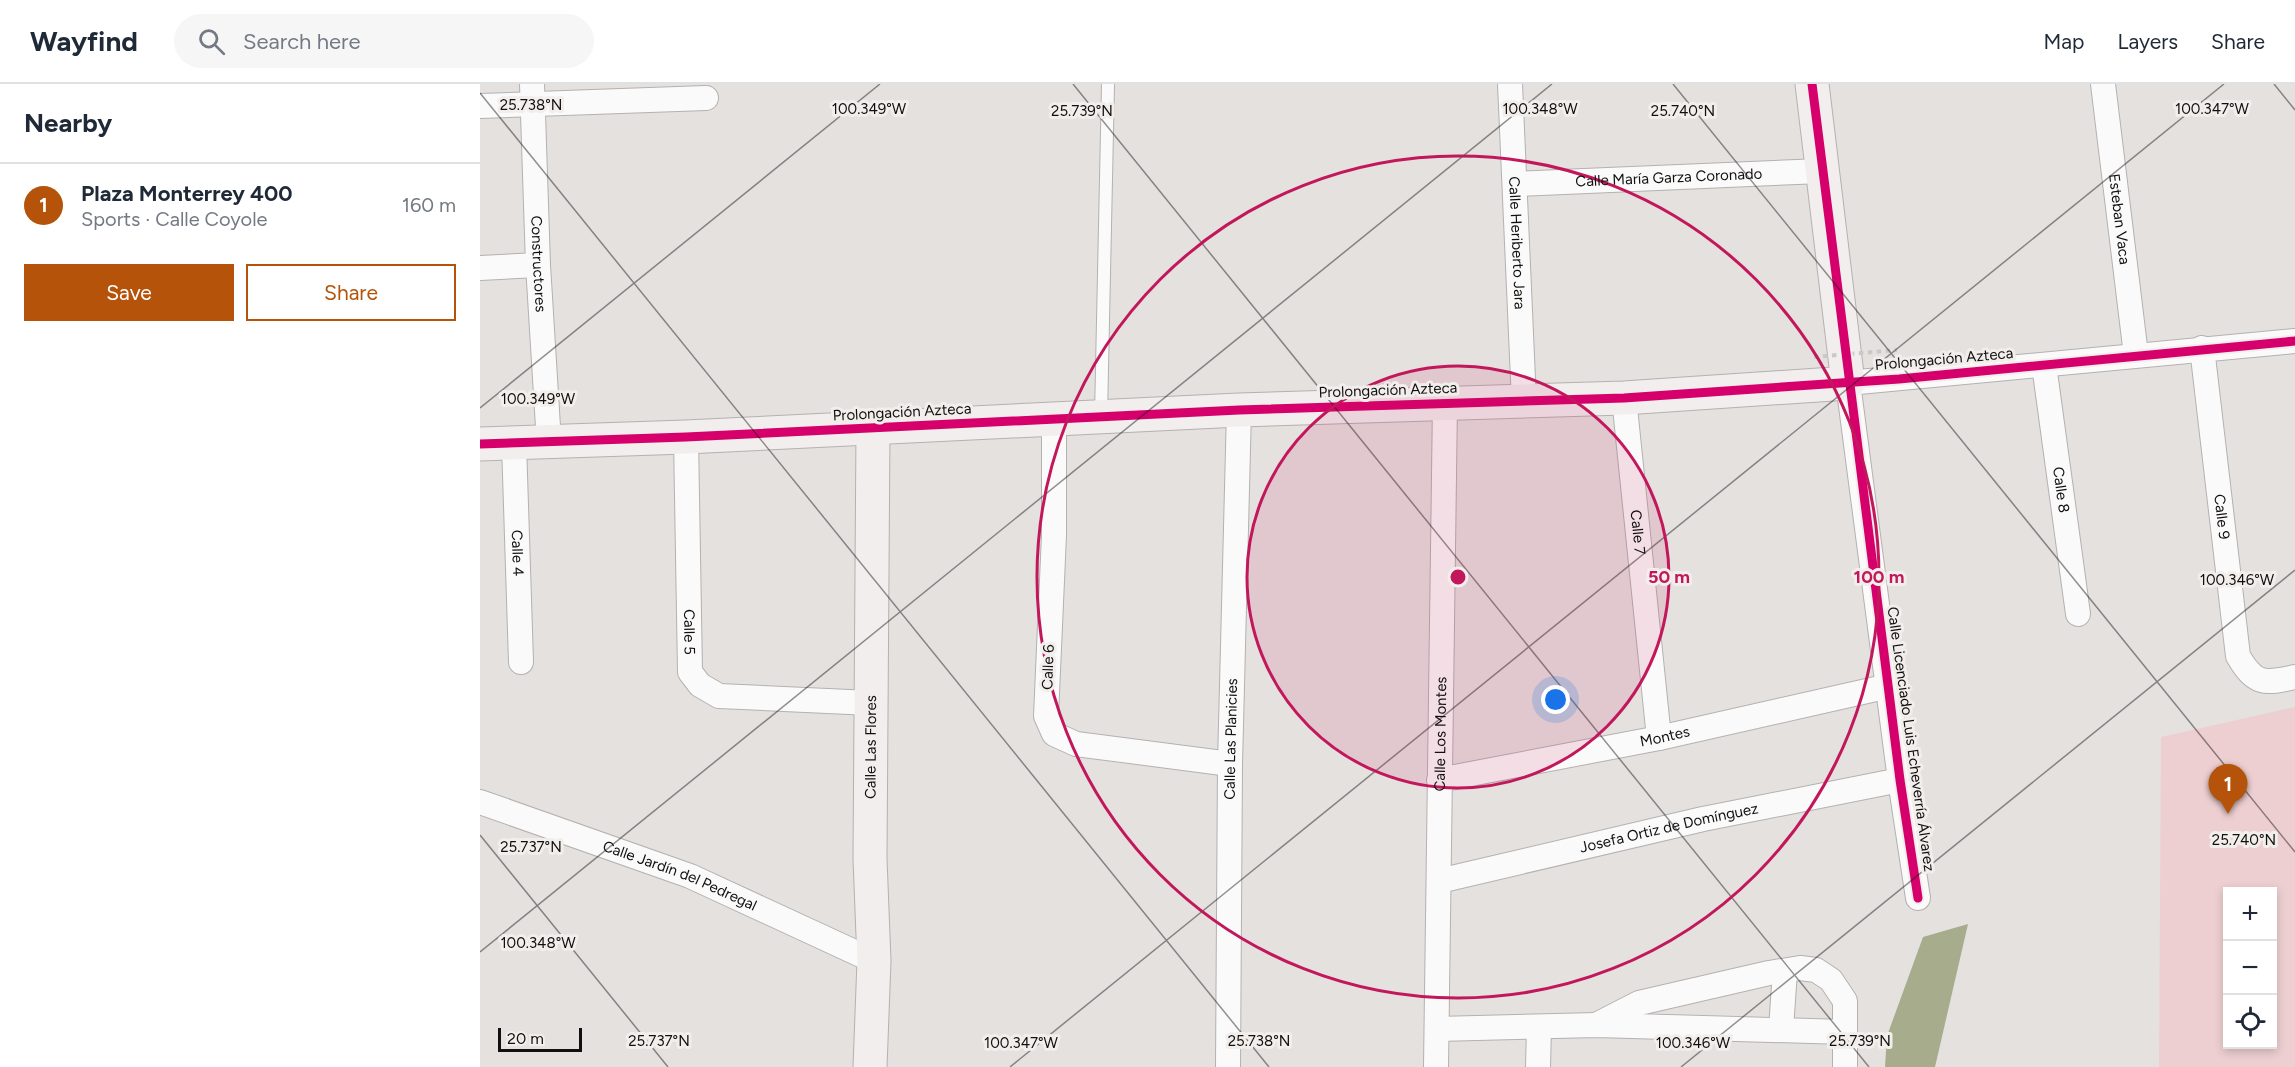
<!DOCTYPE html>
<meta charset="utf-8">
<style>
:root{--surface:#fff;--page:#f6f6f7;--text:#1f2937;--muted:#747a83;--line:#e0e1e3;--accent:#b45309}
body{margin:0;font-family:Figtree,sans-serif;background:var(--page);color:var(--text)}
.controls{position:absolute;right:18px;bottom:18px;display:grid;overflow:hidden;border-radius:0px;box-shadow:0 3px 9px #0003}
.controls button{width:54px;height:54px;display:grid;place-items:center;padding:0;border:0;border-bottom:2px solid var(--line);background:var(--surface);color:var(--text);font:30px sans-serif}
.scale{position:absolute;left:18px;bottom:15px;width:84px;box-sizing:border-box;padding-left:6px;border:3px solid #11100f;border-top:0;font-size:16px;line-height:21px;white-space:nowrap;color:#11100f;-webkit-text-stroke:4px #f2eeeb;paint-order:stroke}
.you{position:absolute;left:1076px;top:616px;width:21px;height:21px;margin:-15px;border:4px solid #fff;border-radius:50%;background:#1a73e8;box-shadow:0 0 0 9px #1a73e833}
.badge{display:grid;place-items:center;width:39px;height:39px;border-radius:50%;background:var(--accent);color:#fff;font-size:20px;font-weight:700}
.pin{position:absolute;translate:-50% -50px;filter:drop-shadow(0 2px 3px #0008)}
.pin::after{content:'';position:absolute;top:32px;width:21px;height:18px;background:inherit;clip-path:polygon(0 0,100% 0,50% 100%)}
.list{margin:0;padding:0;list-style:none}
h2{display:flex;justify-content:space-between;align-items:center;height:78px;margin:0;padding:0 24px;font-size:26px}
h2 small{font-size:20px;font-weight:400;color:var(--muted)}
.list li{display:grid;grid-template-columns:39px 1fr auto;gap:18px;align-items:center;box-sizing:border-box;height:84px;padding:0 24px;border-top:2px solid var(--line)}
.list b{display:block;font-size:22px;white-space:nowrap}
.list p{margin:0;font-size:20px;white-space:nowrap;color:var(--muted)}
.list em{font-size:20px;font-style:normal;color:var(--muted)}
.actions{display:flex;gap:12px;padding:18px 24px}
.actions a{flex:1;padding:14px 0;border:2px solid var(--accent);border-radius:0px;text-align:center;font-size:21px;color:var(--accent)}
.actions .main{background:var(--accent);color:#fff}
.icon{flex:none;width:33px;height:33px;fill:none;stroke:currentColor;stroke-width:2;stroke-linecap:round;stroke-linejoin:round}
.map{position:relative;flex:none;width:1815px;height:983px;overflow:hidden}
header{display:flex;align-items:center;gap:36px;box-sizing:border-box;height:84px;padding:0 30px;background:var(--surface);border-bottom:2px solid var(--line)}
header strong{font-size:28px}
nav{display:flex;gap:33px;margin-inline-start:auto;font-size:21px}
.search{width:420px;height:54px;background:var(--page);display:flex;align-items:center;gap:15px;box-sizing:border-box;padding:0 21px;border-radius:33px;color:var(--muted);font-size:22px}
main{display:flex}
aside{flex:1;background:var(--surface)}
.map>svg:first-child{display:block}
</style>
<header>
<strong>Wayfind</strong>
<div class="search"><svg class="icon" aria-label="search" viewBox="0 0 24 24"><circle cx="10" cy="10" r="6"/><path d="M15 15l6 6"/></svg>Search here</div>
<nav><a>Map</a><a>Layers</a><a>Share</a></nav>
</header>
<main>
<aside>
<h2>Nearby<small></small></h2>
<ul class="list">
<li><span class="badge">1</span><div><b>Plaza Monterrey 400</b><p>Sports · Calle Coyole</p></div><em>160 m</em></li>
</ul>
<div class="actions"><a class="main">Save</a><a>Share</a></div>
</aside>
<div class="map">
<svg width="1815" height="983" viewBox="0 0 1815 983">
<rect width="100%" height="100%" fill="#e4e1df"/>
<path fill="#eecfd1" fill-rule="evenodd" d="M1815,623V983H1679L1681,653ZM1748,808H1792V960H1748Z"/>
<polygon fill="#a7ac8c" points="1488,840 1455,983 1405,983 1407,952 1443,853"/>
<g fill="none" stroke-linecap="round" stroke-linejoin="round">
<defs>
<polyline id="lane" points="621,332 628,0"/>
<g id="street">
<path id="s1" d="M52,0L58,181L69,359"/>
<path id="s2" d="M1030,0L1044,318"/>
<path id="s3" d="M1623,0L1656,271"/>
<polyline points="0,22 226,14"/>
<path id="s4" d="M1035,100L1342,87"/>
<polyline points="0,184 58,181"/>
<path id="s5" d="M1722,264L1758,572C1775,601 1784,600 1815,593"/>
<path id="s6" d="M1564,281L1598,530"/>
<path id="s7" d="M1144,314L1179,654"/>
<polyline points="574,335 574,451 566,632 574,650 596,660 750,680"/>
<path id="s8" d="M206,353L210,588L220,601L239,612L391,619"/>
<path id="s9" d="M34,359L41,578"/>
<path id="s10" d="M959,696L1179,654L1409,602"/>
<path id="s11" d="M0,718L210,792L394,877"/>
<path id="s12" d="M959,797L1223,735L1420,696"/>
<polyline points="1438,814 1420,696 1368,299 1815,257"/>
<polyline points="1118,940 1159,919 1289,889 1320,884 1336,886 1351,896 1365,917 1365,983"/>
<polyline points="957,945 1117,941 1365,948"/>
<polyline points="1301,945 1305,887"/>
<path id="s13" d="M748,983L750,680L759,326"/>
<path id="s14" d="M956,983L965,318"/>
<polyline points="1058,983 1059,943"/>
</g>
<g id="secondary">
<polyline points="0,360 206,353 759,326 1144,314 1368,299 1332,0"/>
<path id="s15" d="M390,983L394,877L390,775L393,345"/>
</g>
</defs>
<use href="#lane" stroke="#b4b1b0" stroke-width="14"/>
<use href="#street" stroke="#b4b1b0" stroke-width="26"/>
<use href="#secondary" stroke="#b4b1b0" stroke-width="35"/>
<use href="#lane" stroke="#fbfafa" stroke-width="12"/>
<use href="#street" stroke="#fbfafa" stroke-width="24"/>
<use href="#secondary" stroke="#f1eeed" stroke-width="33"/>
<polyline stroke="#cac9c9" stroke-width="4" stroke-dasharray="4.5 4.5" stroke-linecap="butt" points="1334,273 1417,266"/>
<defs>
<g id="cycleway">
<polyline points="1332,0 1420,696 1438,814"/>
<polyline points="0,360 206,353 759,326 1144,314 1419,295 1815,257"/>
</g>
</defs>
<use href="#cycleway" stroke="#f2eeeb" stroke-width="13"/>
<use href="#cycleway" stroke="#d6006c" stroke-width="9"/>
</g>
<path fill="none" stroke="#11100f" stroke-width="1.5" stroke-opacity="0.45" d="M593,0L1389,983M1193,0L1815,768M1794,0L1815,26M0,9L789,983M0,324L400,0M0,751L188,983M0,868L1072,0M530,983L1744,0M1201,983L1815,486"/>
<circle cx="978" cy="493" r="211" fill="#c2185b" fill-opacity=".12"/>
<g fill="none" stroke="#c2185b" stroke-width="3">
<circle cx="978" cy="493" r="211"/>
<circle cx="978" cy="493" r="421"/>
</g>
<g text-anchor="middle" stroke-width="6" stroke-linejoin="round" paint-order="stroke">
<g font-size="15" fill="#11100f" stroke="#f2eeeb">
<text dy="5" stroke="none"><textPath href="#s4" startOffset="154">Calle María Garza Coronado</textPath></text>
<text dy="5" stroke="none"><textPath href="#s3" startOffset="136">Esteban Vaca</textPath></text>
<text dy="5" stroke="none"><textPath href="#s2" startOffset="159">Calle Heriberto Jara</textPath></text>
<text dy="5" stroke="none"><textPath href="#s1" startOffset="180">Constructores</textPath></text>
<text transform="translate(1464 275) rotate(-5)" y="5">Prolongación Azteca</text>
<text transform="translate(908 306) rotate(-2)" y="5">Prolongación Azteca</text>
<text transform="translate(422 328) rotate(-3)" y="5">Prolongación Azteca</text>
<text dy="5" stroke="none"><textPath href="#s6" startOffset="126">Calle 8</textPath></text>
<text dy="5" stroke="none"><textPath href="#s5" startOffset="170">Calle 9</textPath></text>
<text dy="5" stroke="none"><textPath href="#s7" startOffset="135">Calle 7</textPath></text>
<text dy="5" stroke="none"><textPath href="#s9" startOffset="110">Calle 4</textPath></text>
<text dy="5" stroke="none"><textPath href="#s8" startOffset="195">Calle 5</textPath></text>
<text transform="translate(568 583) rotate(-88)" y="5">Calle 6</text>
<text dy="5" stroke="none"><textPath href="#s14" startOffset="333">Calle Los Montes</textPath></text>
<text dy="5" stroke="none"><textPath href="#s10" startOffset="230">Montes</textPath></text>
<text dy="5" stroke="none"><textPath href="#s13" startOffset="328">Calle Las Planicies</textPath></text>
<text transform="translate(1431 655) rotate(82)" y="5">Calle Licenciado Luis Echeverría Álvarez</text>
<text dy="5" stroke="none"><textPath href="#s15" startOffset="320">Calle Las Flores</textPath></text>
<text dy="5" stroke="none"><textPath href="#s12" startOffset="236">Josefa Ortiz de Domínguez</textPath></text>
<text dy="5" stroke="none"><textPath href="#s11" startOffset="213">Calle Jardín del Pedregal</textPath></text>
</g>
</g>
<g font-size="15" text-anchor="middle" fill="#11100f" stroke="#f2eeeb" stroke-width="6" stroke-linejoin="round" paint-order="stroke">
<text x="51" y="26">25.738°N</text>
<text x="1060" y="30">100.348°W</text>
<text x="389" y="30">100.349°W</text>
<text x="1732" y="30">100.347°W</text>
<text x="602" y="32">25.739°N</text>
<text x="1203" y="32">25.740°N</text>
<text x="58" y="320">100.349°W</text>
<text x="1757" y="501">100.346°W</text>
<text x="1764" y="761">25.740°N</text>
<text x="51" y="768">25.737°N</text>
<text x="58" y="864">100.348°W</text>
<text x="179" y="962">25.737°N</text>
<text x="779" y="962">25.738°N</text>
<text x="1380" y="962">25.739°N</text>
<text x="541" y="964">100.347°W</text>
<text x="1213" y="964">100.346°W</text>
</g>
<circle cx="978" cy="493" r="9" fill="#c2185b" stroke="#f2eeeb" stroke-width="3"/>
<g font-size="18" text-anchor="middle" font-weight="bold" fill="#c2185b" stroke="#f2eeeb" stroke-width="6" stroke-linejoin="round" paint-order="stroke">
<text x="1189" y="499">50 m</text>
<text x="1399" y="499">100 m</text>
</g>
</svg>
<div class="controls">
<button>+</button>
<button>−</button>
<button><svg class="icon" aria-label="locate" viewBox="0 0 24 24"><circle cx="12" cy="12" r="6"/><path d="M12 2v4M12 18v4M2 12h4M18 12h4"/></svg></button>
</div>
<div class="scale">20 m</div>
<div class="you"></div>
<div class="pin badge" style="left:1748px;top:730px">1</div>
</div>
</main>
